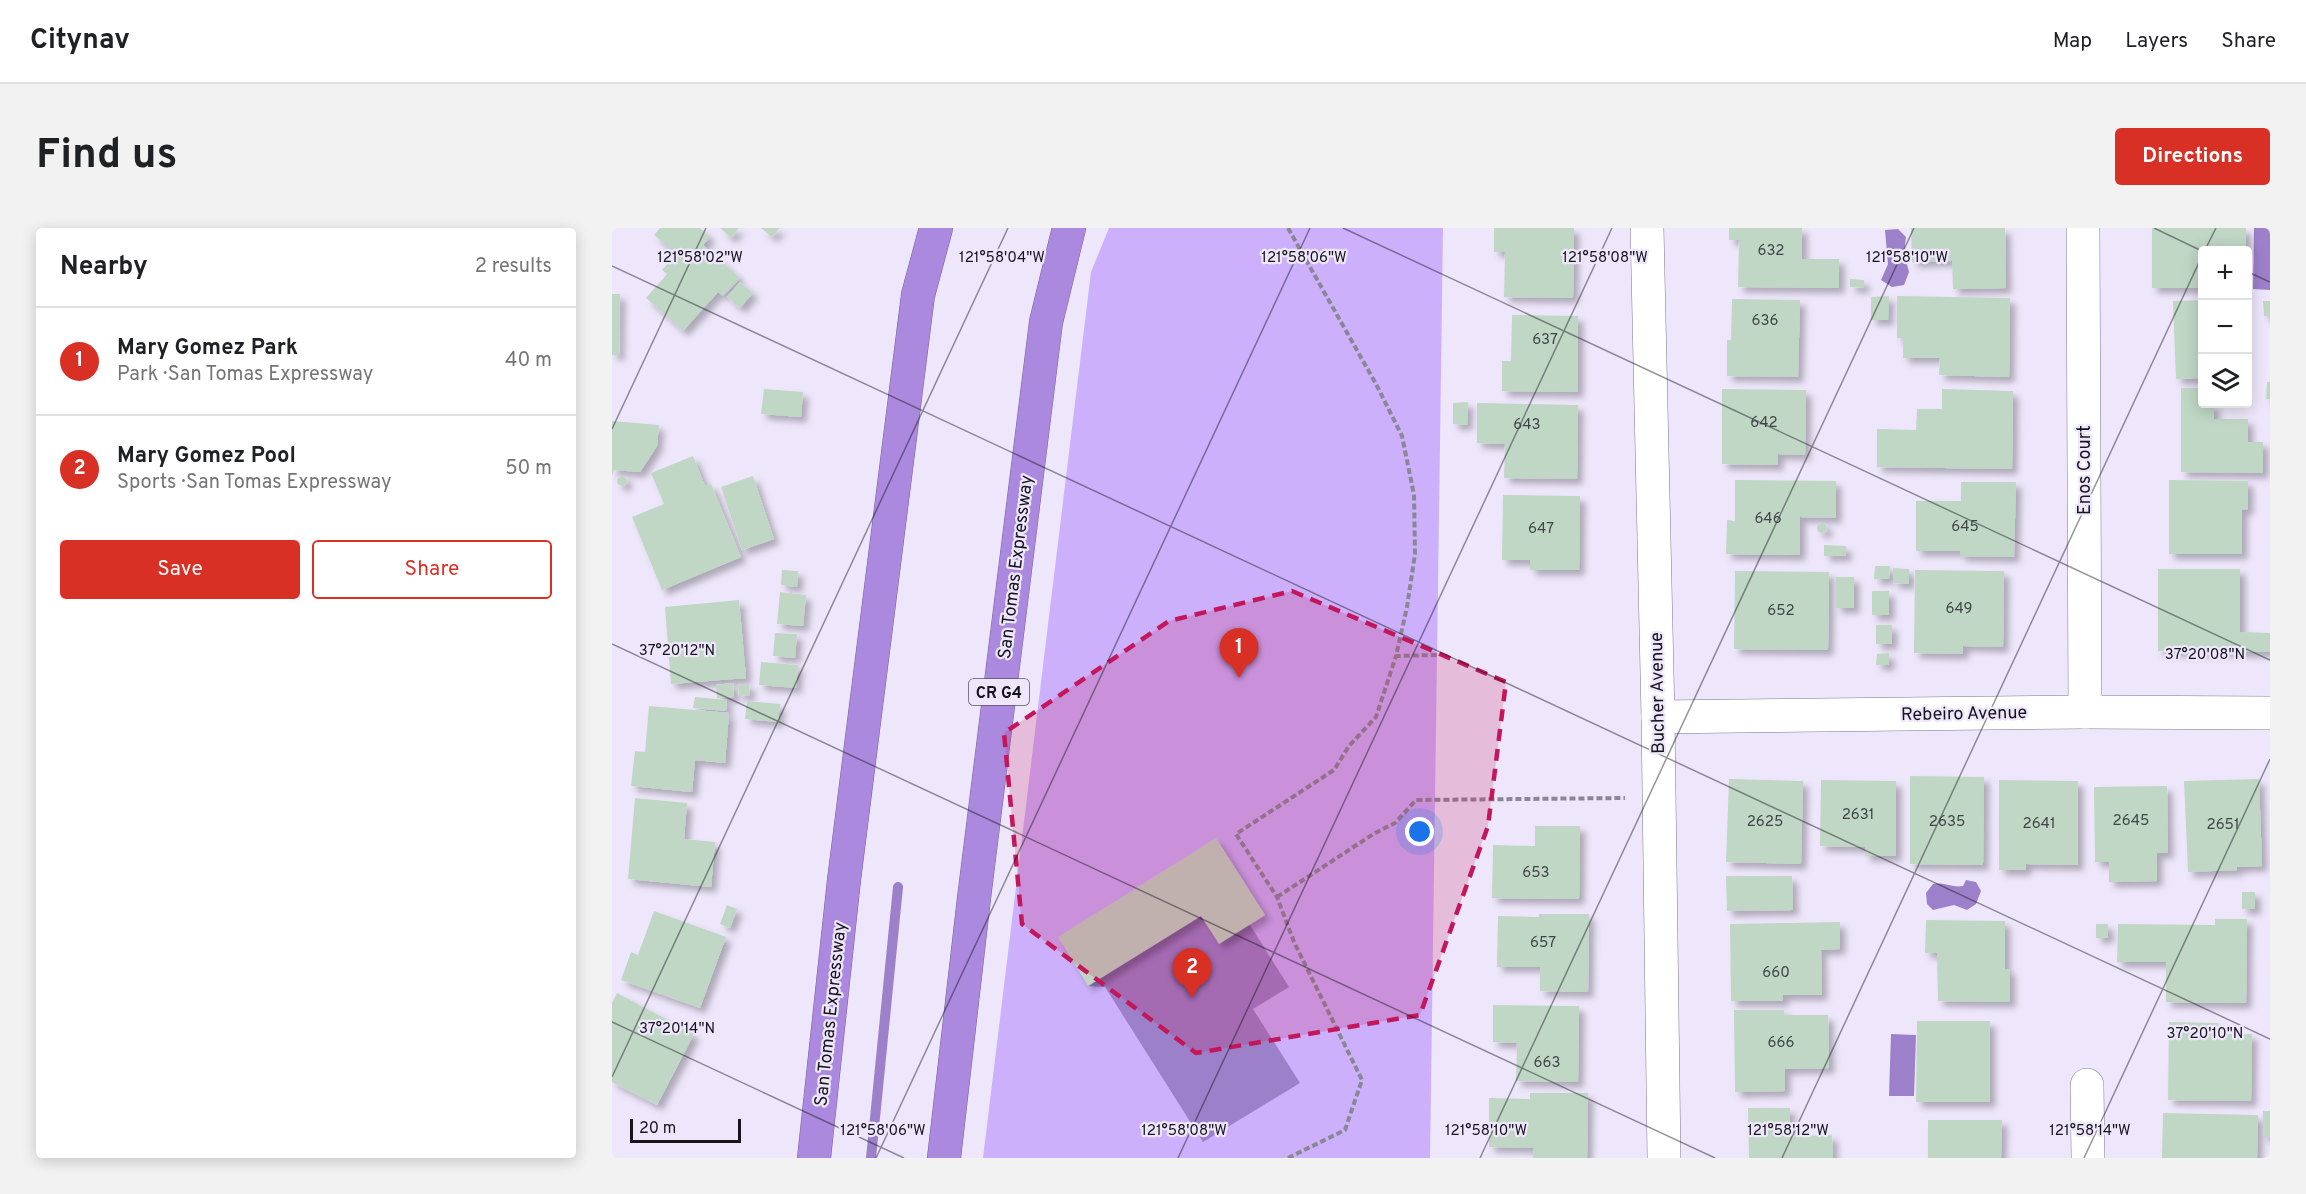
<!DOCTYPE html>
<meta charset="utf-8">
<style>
:root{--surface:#fff;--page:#f2f2f2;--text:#202124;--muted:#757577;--line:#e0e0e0;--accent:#d93025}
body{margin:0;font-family:Overpass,sans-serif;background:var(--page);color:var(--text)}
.controls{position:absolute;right:18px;top:18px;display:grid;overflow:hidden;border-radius:6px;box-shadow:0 3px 15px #0003}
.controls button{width:54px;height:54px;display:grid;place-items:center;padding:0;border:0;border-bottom:2px solid var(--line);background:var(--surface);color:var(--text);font:30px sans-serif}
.scale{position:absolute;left:18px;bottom:15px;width:111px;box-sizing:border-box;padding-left:6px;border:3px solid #17141d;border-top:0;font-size:16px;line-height:21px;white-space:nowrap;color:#17141d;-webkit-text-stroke:4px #eee7fb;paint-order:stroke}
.you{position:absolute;left:808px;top:604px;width:21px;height:21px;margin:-15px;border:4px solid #fff;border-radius:50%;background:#1a73e8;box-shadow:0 0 0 9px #1a73e833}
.badge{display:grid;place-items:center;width:39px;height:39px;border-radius:50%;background:var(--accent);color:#fff;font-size:20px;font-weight:700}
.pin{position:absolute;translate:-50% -50px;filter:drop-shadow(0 2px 3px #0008)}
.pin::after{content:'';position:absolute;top:32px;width:21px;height:18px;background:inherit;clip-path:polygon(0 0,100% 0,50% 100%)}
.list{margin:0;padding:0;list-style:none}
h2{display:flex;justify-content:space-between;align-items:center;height:78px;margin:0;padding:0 24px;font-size:26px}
h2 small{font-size:20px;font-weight:400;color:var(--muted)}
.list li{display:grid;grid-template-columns:39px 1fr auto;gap:18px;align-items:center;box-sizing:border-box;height:108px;padding:0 24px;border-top:2px solid var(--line)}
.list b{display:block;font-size:22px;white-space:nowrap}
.list p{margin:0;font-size:20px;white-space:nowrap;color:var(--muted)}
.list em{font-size:20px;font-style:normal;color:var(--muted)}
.actions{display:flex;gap:12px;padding:18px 24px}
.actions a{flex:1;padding:14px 0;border:2px solid var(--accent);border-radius:6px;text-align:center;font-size:21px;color:var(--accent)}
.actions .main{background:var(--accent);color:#fff}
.icon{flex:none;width:33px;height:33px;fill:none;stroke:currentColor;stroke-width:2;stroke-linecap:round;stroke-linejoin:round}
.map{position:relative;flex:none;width:1658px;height:930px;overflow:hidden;border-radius:6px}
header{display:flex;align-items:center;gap:36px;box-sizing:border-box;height:84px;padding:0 30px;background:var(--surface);border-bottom:2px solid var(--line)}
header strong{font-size:28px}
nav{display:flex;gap:33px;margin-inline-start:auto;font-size:21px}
.intro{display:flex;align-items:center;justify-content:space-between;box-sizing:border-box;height:144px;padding:0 36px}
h1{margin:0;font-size:42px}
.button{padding:15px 27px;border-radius:6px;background:var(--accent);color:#fff;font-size:21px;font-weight:700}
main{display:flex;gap:36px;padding:0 36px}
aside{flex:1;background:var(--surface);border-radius:6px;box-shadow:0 3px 15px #0003}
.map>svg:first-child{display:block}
</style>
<header>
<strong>Citynav</strong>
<nav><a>Map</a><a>Layers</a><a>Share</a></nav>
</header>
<div class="intro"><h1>Find us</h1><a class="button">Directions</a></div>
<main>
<aside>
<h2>Nearby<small>2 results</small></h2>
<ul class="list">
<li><span class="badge">1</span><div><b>Mary Gomez Park</b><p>Park · San Tomas Expressway</p></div><em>40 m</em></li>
<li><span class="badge">2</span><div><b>Mary Gomez Pool</b><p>Sports · San Tomas Expressway</p></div><em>50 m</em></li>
</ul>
<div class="actions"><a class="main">Save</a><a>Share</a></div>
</aside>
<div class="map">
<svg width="1658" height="930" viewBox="0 0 1658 930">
<defs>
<filter id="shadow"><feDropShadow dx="5.5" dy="5.5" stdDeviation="3" flood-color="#0004"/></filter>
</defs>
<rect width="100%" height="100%" fill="#eee7fb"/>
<polygon fill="#ccb0fb" points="497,0 831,0 818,930 371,930 479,44"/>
<g fill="#9d80ca">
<polygon points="1642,0 1658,0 1658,62 1641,61"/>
<polygon points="1286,1 1294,9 1292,25 1297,44 1292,57 1280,59 1269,52 1276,36 1273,2"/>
<polygon points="594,627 677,759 641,781 688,855 591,914 493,759 476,758 451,717"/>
<path d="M1354,652L1364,654L1369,663L1364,676L1355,682L1342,677L1321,682L1315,676L1314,665L1321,656C1333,654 1341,660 1351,658Z"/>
<polygon points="1279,806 1304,807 1302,868 1277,868"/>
</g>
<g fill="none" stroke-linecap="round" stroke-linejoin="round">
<polyline stroke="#9d80ca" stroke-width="10" points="259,930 286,659"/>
</g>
<g fill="#c0d7c5" filter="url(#shadow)">
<polygon points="48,0 88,0 98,9 91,17 128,50 111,68 106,64 71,103 34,70 55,46 50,42 64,26 42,7"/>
<polygon points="108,0 127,0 119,10"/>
<polygon points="149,0 168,0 160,9"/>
<polygon points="882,0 962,0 961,70 892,69 893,24 882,24"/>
<polygon points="1117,0 1190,0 1190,31 1227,31 1227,60 1126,59 1127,12 1117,12"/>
<polygon points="1299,0 1393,0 1394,60 1341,61 1340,33 1300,34"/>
<polygon points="1540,0 1634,0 1634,22 1590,22 1590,60 1540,60"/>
<polygon points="1238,51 1252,52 1252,60 1238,59"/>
<polygon points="128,54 141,65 128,80 115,69"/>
<polygon points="0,66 8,66 7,127 0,127"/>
<polygon points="1277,68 1276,92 1259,92 1259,69"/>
<polygon points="1285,68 1398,70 1397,149 1327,147 1328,130 1291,130 1291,110 1285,110"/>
<polygon points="1120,71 1188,72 1186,149 1115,148 1115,112 1119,112"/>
<polygon points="1590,72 1590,150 1564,151 1561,73"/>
<polygon points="1651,73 1658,73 1658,88 1652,88"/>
<polygon points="900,87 966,88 966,164 890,163 890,133 899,133"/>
<polygon points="1655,154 1658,154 1658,171 1654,171"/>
<polygon points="1569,160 1590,160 1590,176 1602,176 1602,191 1636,191 1636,214 1651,214 1651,245 1569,244"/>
<polygon points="152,161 191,164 189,189 149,186"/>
<polygon points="1110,161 1194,162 1193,227 1166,226 1166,237 1110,236"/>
<polygon points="1330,161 1401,163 1400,241 1265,239 1265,201 1304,202 1305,181 1330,181"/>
<polygon points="856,174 855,197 841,196 841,175"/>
<polygon points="865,175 966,177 965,251 892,250 893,216 865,215"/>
<polygon points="0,193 47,197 45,218 28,244 2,242 0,248"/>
<polygon points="81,228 93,258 99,256 129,329 50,362 20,289 52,276 39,245"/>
<polygon points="141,248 162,311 130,322 109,259"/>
<circle cx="10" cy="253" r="5"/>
<polygon points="1123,252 1224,253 1224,290 1188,289 1188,327 1114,326 1115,292 1123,293"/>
<polygon points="1557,252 1636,253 1636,281 1630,282 1630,326 1557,326"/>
<polygon points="1349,254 1404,254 1402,329 1348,328 1348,323 1304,323 1304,273 1349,273"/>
<polygon points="891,267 968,268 967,342 918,342 918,332 890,332"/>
<circle cx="1210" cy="300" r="5"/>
<polygon points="1212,317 1234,318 1234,328 1212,328"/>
<polygon points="1263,338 1278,338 1277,351 1262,351"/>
<polygon points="1281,340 1297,341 1297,356 1281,355"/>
<polygon points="1546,341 1628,341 1628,404 1658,405 1658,424 1546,423"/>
<polygon points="170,342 186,343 185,359 169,357"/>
<polygon points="1303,342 1392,343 1391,419 1351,418 1351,426 1302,425"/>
<polygon points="1123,343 1217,344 1216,422 1122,421"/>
<rect x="1224" y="349" width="18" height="31"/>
<rect x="1260" y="363" width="17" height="24"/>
<polygon points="168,364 194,367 191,398 165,396"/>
<polygon points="127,372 134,450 59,456 53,379"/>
<rect x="1264" y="397" width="16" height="19"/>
<polygon points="163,405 185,406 183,430 161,428"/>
<polygon points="1277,425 1277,437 1264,437 1265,426"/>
<polygon points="149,434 186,437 184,460 147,457"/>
<polygon points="121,455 122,469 105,470 104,457"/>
<polygon points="126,456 137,456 138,467 127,468"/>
<polygon points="83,469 115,472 114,483 81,480"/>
<polygon points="135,473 168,476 166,494 133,491"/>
<polygon points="37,478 117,485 113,535 83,532 80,564 19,558 23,523 33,524"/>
<polygon points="1298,548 1372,549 1371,637 1298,636"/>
<polygon points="1117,551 1191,553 1189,636 1114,634"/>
<polygon points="1647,551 1650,638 1625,639 1625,642 1576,644 1572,553"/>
<polygon points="1209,552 1284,553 1284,628 1253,628 1253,619 1208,618"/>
<polygon points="1387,552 1466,553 1466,637 1414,636 1414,642 1387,642"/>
<polygon points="1555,558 1556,625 1545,625 1545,653 1497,654 1497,634 1483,634 1482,559"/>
<polygon points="23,570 75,575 72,611 103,614 99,659 16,651"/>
<polygon points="923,598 968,598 967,671 880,670 881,617 923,618"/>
<polygon points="604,610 653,687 607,716 589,688 476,758 446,709"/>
<polygon points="1114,648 1180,648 1181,682 1115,683"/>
<rect x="1630" y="664" width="13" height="17"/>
<polygon points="115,677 125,681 118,700 108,696"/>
<polygon points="42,683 114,709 88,780 9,752 19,724 26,727"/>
<polygon points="927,686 977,686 976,764 928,763 928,739 885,739 886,688 927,689"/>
<polygon points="1603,691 1635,691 1634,775 1554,774 1554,734 1505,734 1506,696 1603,697"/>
<polygon points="1314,692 1393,693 1393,741 1398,741 1398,774 1326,773 1325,725 1313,725"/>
<polygon points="1228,694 1228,721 1209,722 1210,767 1171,767 1171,773 1119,773 1118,696"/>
<rect x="1484" y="696" width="12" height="14"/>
<polygon points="5,765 82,806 45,877 0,854 0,775"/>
<polygon points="881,777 967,778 966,854 904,853 905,815 881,814"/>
<polygon points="1122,782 1172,782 1172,787 1216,787 1217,840 1173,841 1173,863 1123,864"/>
<polygon points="1305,793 1378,793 1378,874 1304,874"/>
<polygon points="1557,794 1606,795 1606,806 1640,806 1639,873 1556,872"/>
<polygon points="918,865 976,865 975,930 921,930 922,920 877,919 877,870 918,871"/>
<polygon points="1136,880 1178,880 1178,908 1220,907 1221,930 1137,930"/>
<rect x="1651" y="883" width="7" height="26"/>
<polygon points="1551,885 1646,887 1645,930 1550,930"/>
<polygon points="1316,892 1390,892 1389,930 1316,930"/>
</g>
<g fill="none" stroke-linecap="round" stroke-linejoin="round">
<defs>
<g id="street">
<polyline points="1035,0 1046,489 1052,930"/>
<polyline points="1471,0 1473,484"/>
<polyline points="1046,489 1473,484 1658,485"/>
<polyline points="1475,857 1476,930"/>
</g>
<g id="highway">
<polyline points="202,930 232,652 306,67 324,0"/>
<polyline points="332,930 362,670 434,94 457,0"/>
</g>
</defs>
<use href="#street" stroke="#7f778d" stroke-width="34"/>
<use href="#highway" stroke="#77609a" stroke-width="34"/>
<g stroke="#8b8695" stroke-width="4" stroke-dasharray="6 3" stroke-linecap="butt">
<polyline points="676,0 764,156 790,208 802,267 803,326 795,379 784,428 825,427"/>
<polyline points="665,669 763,605 783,595 804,572 1013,570"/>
<polyline points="676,930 733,902 750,852 682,714 665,669 624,606 722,542 737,518 764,489 784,428"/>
</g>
<use href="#street" stroke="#fff" stroke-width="33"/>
<use href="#highway" stroke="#aa89de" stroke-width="33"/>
</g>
<path fill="#c2185b" fill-opacity="0.2" stroke="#c2185b" stroke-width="4.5" stroke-dasharray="12 8" stroke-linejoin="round" d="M680,363L894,454L876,598L808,787L584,825L410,696L392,505L557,393Z"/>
<path fill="none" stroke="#17141d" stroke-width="1.5" stroke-opacity="0.45" d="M731,0L1658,432M1542,0L1590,23M1593,22L1604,0M0,38L1658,811M1636,44L1658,54M0,201L94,0M0,416L1103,930M0,794L292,930M0,849L396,0M264,930L698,0M566,930L1000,0M868,930L1302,0M1170,930L1590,28M1472,930L1658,531"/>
<g text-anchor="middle" stroke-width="4.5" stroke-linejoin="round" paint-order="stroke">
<g font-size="15" fill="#414547">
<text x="1159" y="27">632</text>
<text x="1153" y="97">636</text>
<text x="933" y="116">637</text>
<text x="1152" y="199">642</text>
<text x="915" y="201">643</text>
<text x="1156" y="295">646</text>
<text x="1353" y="303">645</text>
<text x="929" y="305">647</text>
<text x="1347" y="385">649</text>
<text x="1169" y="387">652</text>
<text x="1246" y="591">2631</text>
<text x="1519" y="597">2645</text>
<text x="1153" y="598">2625</text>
<text x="1335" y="598">2635</text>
<text x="1427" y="600">2641</text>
<text x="1611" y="601">2651</text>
<text x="924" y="649">653</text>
<text x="931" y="719">657</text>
<text x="1164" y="749">660</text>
<text x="1169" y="819">666</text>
<text x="935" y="839">663</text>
</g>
<rect fill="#eee7fb" stroke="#585360" stroke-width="1.5" x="357" y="451" width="60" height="26" rx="4.5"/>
<g font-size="16" font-weight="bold" fill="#17141d">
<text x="387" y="470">CR G4</text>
</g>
<g font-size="18" fill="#17141d" stroke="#eee7fb">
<text transform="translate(1472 242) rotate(-90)" y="6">Enos Court</text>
<text transform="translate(403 339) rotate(-83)" y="6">San Tomas Expressway</text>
<text transform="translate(1045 465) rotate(-91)" y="6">Bucher Avenue</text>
<text transform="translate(1352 485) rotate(-1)" y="6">Rebeiro Avenue</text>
<text transform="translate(218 786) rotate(-84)" y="6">San Tomas Expressway</text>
</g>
</g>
<g font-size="15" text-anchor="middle" fill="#17141d" stroke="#eee7fb" stroke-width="4.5" stroke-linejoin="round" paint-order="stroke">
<text x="88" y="34">121°58'02"W</text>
<text x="692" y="34">121°58'06"W</text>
<text x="993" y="34">121°58'08"W</text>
<text x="1295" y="34">121°58'10"W</text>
<text x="390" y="34">121°58'04"W</text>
<text x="65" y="427">37°20'12"N</text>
<text x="1593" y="431">37°20'08"N</text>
<text x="65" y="805">37°20'14"N</text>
<text x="1593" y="810">37°20'10"N</text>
<text x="271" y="907">121°58'06"W</text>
<text x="572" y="907">121°58'08"W</text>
<text x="874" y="907">121°58'10"W</text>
<text x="1176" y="907">121°58'12"W</text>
<text x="1478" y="907">121°58'14"W</text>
</g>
</svg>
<div class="controls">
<button>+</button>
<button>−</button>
<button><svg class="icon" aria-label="layers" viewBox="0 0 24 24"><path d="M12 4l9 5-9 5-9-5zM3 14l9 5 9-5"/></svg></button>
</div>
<div class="scale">20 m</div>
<div class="you"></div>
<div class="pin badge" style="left:627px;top:450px">1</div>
<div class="pin badge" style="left:580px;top:770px">2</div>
</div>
</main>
